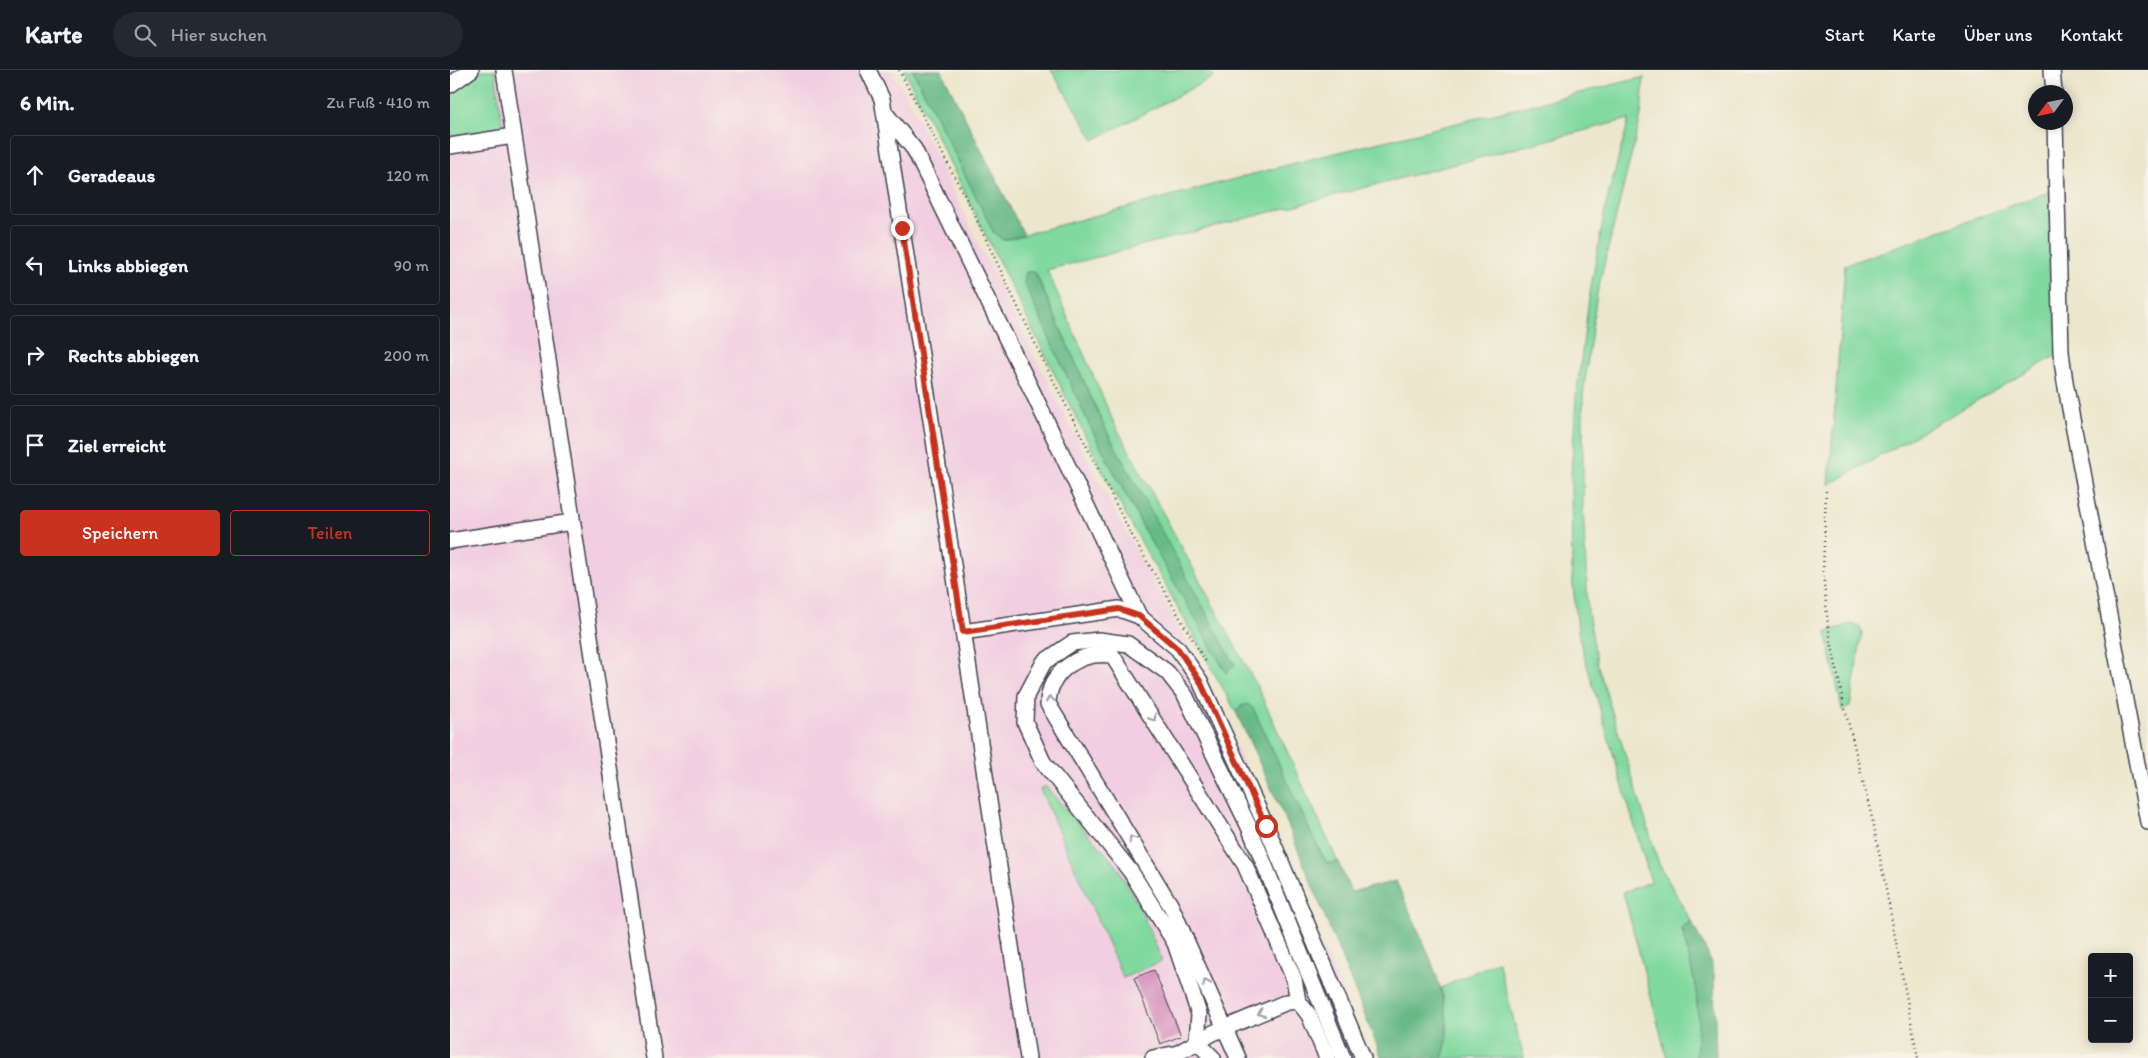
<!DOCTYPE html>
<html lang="de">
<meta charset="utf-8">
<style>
:root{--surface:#171b24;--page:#242831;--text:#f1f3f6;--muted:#9ea1a6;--line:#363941;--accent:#c8321e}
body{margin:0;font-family:Itim,sans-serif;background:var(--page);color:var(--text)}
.controls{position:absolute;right:15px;bottom:15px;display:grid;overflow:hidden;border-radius:5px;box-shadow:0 2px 12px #0003}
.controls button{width:45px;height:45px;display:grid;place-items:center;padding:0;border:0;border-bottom:1px solid var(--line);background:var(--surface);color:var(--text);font:25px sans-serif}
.compass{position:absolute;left:1578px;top:15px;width:45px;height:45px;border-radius:50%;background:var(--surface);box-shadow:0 2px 12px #0003;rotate:237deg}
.stop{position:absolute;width:15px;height:15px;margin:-11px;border:4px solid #c8321e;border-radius:50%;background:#fff}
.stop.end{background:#c8321e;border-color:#fff;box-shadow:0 1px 5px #0008}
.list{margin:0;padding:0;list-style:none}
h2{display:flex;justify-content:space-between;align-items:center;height:65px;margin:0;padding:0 20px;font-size:21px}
h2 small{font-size:16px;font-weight:400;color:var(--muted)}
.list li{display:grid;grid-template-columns:32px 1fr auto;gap:15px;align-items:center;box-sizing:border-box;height:80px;margin:0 10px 10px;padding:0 10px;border:1px solid var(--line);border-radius:5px}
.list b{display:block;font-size:19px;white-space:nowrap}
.list em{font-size:16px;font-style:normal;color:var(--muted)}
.actions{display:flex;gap:10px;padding:15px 20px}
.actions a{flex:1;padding:11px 0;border:1px solid var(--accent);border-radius:5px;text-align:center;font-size:18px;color:var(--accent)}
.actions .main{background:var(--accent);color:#fff}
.icon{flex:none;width:28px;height:28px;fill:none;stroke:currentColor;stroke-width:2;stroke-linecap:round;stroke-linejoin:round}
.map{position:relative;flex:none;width:1698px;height:988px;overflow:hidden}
header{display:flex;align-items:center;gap:30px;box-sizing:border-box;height:70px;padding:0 25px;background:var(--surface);border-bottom:1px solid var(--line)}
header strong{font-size:24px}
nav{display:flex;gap:28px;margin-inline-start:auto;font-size:18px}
.search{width:350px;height:45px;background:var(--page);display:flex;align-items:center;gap:12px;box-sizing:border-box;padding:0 18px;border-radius:28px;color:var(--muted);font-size:19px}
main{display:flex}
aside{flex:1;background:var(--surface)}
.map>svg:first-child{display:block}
</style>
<header>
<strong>Karte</strong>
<div class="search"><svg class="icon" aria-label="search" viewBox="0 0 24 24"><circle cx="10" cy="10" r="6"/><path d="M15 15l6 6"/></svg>Hier suchen</div>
<nav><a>Start</a><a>Karte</a><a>Über uns</a><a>Kontakt</a></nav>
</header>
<main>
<aside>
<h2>6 Min.<small>Zu Fuß · 410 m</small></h2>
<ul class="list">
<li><svg class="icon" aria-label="ahead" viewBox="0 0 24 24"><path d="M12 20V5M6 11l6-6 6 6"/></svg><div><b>Geradeaus</b></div><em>120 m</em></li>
<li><svg class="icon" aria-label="left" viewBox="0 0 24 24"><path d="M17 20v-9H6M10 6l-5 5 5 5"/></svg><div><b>Links abbiegen</b></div><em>90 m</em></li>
<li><svg class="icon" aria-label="right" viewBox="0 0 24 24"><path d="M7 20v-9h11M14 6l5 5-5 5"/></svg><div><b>Rechts abbiegen</b></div><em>200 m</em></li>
<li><svg class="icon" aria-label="arrive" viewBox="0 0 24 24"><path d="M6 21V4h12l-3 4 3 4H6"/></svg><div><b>Ziel erreicht</b></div></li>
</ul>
<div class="actions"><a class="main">Speichern</a><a>Teilen</a></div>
</aside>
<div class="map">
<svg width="1698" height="988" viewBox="0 0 1698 988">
<rect width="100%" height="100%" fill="#f7f3e8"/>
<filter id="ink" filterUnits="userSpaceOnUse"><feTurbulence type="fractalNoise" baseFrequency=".02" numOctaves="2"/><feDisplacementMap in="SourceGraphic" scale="10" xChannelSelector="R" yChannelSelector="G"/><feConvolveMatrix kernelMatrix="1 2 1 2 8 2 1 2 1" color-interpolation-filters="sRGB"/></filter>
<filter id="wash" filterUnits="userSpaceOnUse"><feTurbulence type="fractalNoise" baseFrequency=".0096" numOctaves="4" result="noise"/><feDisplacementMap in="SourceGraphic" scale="20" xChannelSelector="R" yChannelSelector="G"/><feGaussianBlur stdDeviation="1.12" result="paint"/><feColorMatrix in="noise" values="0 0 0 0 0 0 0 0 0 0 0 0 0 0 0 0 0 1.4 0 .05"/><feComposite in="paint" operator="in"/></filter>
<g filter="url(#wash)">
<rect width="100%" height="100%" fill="#ece7cc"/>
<polygon fill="#f2cfe0" points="0,0 441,0 456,25 567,252 667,446 750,596 815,739 920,988 0,988"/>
<g fill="#80d99f" stroke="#517e6d" fill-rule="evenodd">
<polygon points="32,0 45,0 53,58 0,67 0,24"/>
<path d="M454,0H463L544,163L553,170L849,92L1194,7L1191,46L1147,223L1133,325V436L1138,541L1147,593L1209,794L1241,851L1232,858L1246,919L1248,949L1246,988H1217L1173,822L1201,812L1129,568L1122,507L1121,406L1126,328L1139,228L1156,134L1179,49L597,200L663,351L807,616L888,792L877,793L792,635L786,642L662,420ZM576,202H585L654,356L777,602L696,463L640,356L589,245Z"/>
<polygon points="601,0 759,0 763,7 644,70"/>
<polygon points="1602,121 1607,285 1379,415 1395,195"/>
<polygon points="1401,554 1409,556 1412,562 1400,637 1392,640 1376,562"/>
<polygon points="595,716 667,796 691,840 712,891 673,908 590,719"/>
<path d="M1048,891L1074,988H992C1001,965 996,941 991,918Z"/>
</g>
<g fill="#68b986" stroke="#456e60">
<polygon points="463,0 491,0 574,165 553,170 544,163"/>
<polygon points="576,202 585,202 654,356 781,588 785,595 776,603 696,463 640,356 574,213"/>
<path d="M797,634L803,638L869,780L877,793L888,792L901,822L946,811C966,859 1012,938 992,988H932L838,755L786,642L792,636Z"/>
<polygon points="1241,851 1258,884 1264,904 1266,988 1246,988 1248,949 1246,919 1232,858"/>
</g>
<g id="blocks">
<polygon fill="#d48abb" points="704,900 731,966 710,974 684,908"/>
</g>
</g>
<g filter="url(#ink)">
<use href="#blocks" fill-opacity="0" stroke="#404051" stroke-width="1"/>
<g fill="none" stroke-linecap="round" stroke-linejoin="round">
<defs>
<g id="minor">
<polyline points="54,0 204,988"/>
<polyline points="418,0 432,29 434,41 578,988"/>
<polyline points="1602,0 1604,22"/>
<polyline points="0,15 21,0"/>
<polyline points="435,43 464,79 584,325 689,546 669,539 513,562"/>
<polyline points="1605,52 1611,282 1615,312 1698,752"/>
<polyline points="0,76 63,66"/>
<polyline points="0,471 122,452"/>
<polyline points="689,546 728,579 750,611 816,756 913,988"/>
<polyline points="703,988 728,983 763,963 837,932 848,931"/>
<polyline points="763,988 747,972 749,944 725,873 681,802 593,692 575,652 576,626 594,592 622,573 649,570 678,574 717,602 735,625 800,759 893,988"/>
<path d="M788,988L721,836L598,634C599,600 631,581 662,585L795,795L844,909L848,931L859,945L877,988"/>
</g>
</defs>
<use href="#minor" stroke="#404051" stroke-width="18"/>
<g stroke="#404051" stroke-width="2.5" stroke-dasharray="1 4" stroke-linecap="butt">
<polyline points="449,0 522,140 593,290 680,462 757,594"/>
<polyline points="1376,421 1373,502 1378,556 1393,631 1424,756 1468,988"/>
</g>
<use href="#minor" stroke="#fff" stroke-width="15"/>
</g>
<defs><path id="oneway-chevron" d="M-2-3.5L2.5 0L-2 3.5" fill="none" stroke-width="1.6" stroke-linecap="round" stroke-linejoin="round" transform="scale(1.25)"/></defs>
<g stroke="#9c9ca7">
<use href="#oneway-chevron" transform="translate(600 629) rotate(-97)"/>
<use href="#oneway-chevron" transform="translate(703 648) rotate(58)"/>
<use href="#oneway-chevron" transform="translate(682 769) rotate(-122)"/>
<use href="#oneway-chevron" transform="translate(756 913) rotate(-114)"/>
<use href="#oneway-chevron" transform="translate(811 943) rotate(158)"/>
</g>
</g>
<g fill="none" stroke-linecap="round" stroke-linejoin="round" filter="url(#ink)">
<polyline stroke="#c8321e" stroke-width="6" points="452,158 513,562 669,539 689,546 728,579 750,611 816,756"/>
</g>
</svg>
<div class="controls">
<button>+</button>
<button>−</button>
</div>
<svg class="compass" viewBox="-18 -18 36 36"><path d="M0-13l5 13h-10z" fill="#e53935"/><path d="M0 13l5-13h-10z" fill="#9ea1a6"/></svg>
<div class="stop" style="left:816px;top:756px"></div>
<div class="stop end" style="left:452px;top:158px"></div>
</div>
</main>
